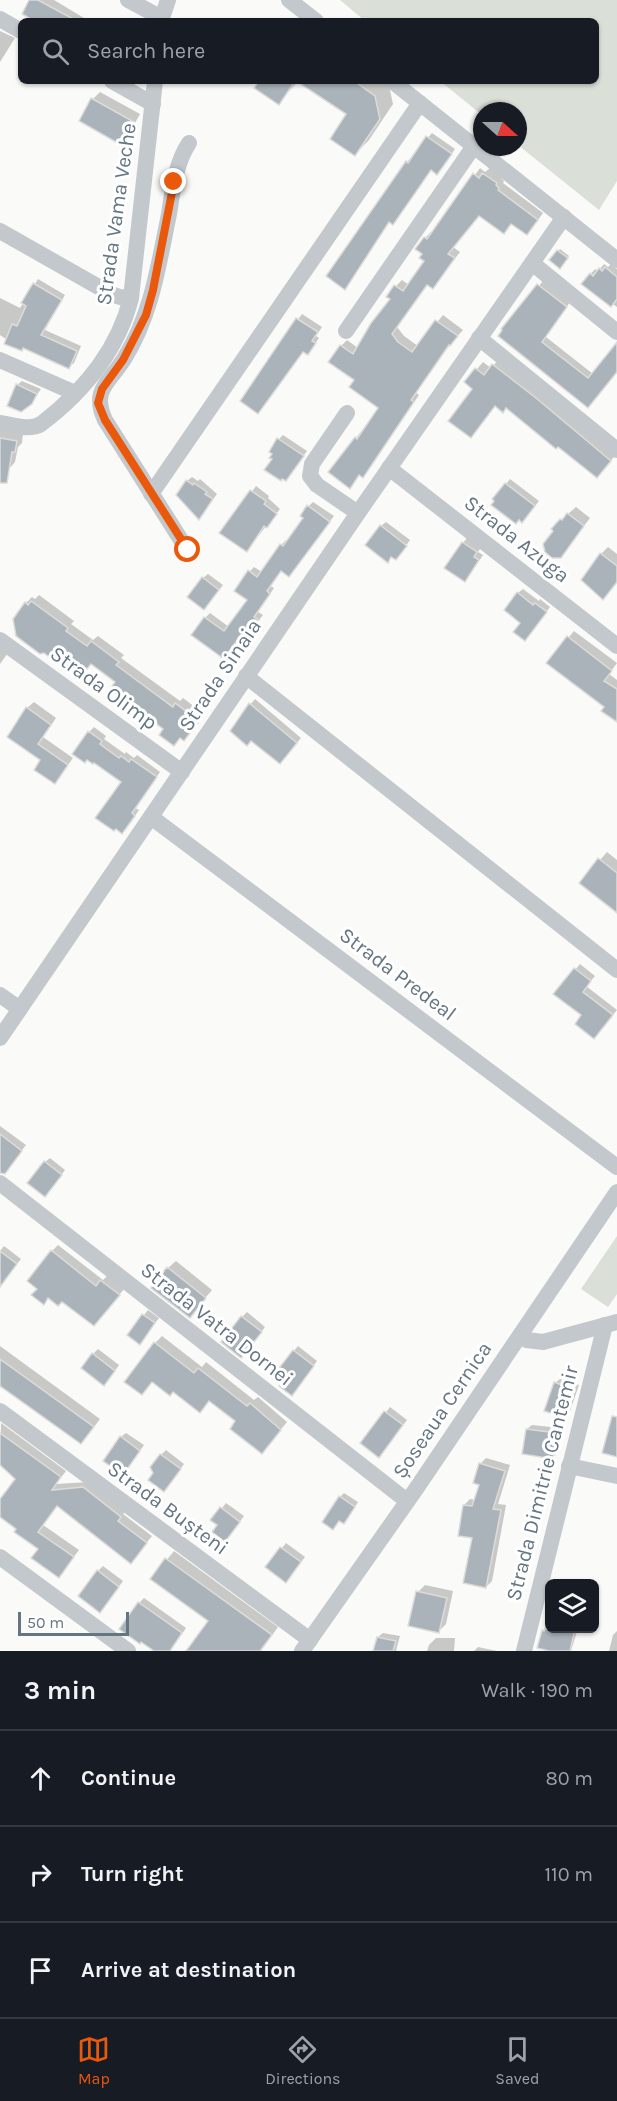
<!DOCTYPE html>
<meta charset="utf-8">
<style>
:root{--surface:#171b24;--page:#20242c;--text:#f1f3f6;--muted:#9ea1a6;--line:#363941;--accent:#ea580c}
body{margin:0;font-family:Karla,sans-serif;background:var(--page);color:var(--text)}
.controls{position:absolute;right:18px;bottom:18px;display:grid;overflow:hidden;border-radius:9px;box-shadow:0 2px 4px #0004}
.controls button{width:54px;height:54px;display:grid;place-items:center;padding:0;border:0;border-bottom:2px solid var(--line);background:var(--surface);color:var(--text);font:30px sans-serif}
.compass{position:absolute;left:473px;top:102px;width:54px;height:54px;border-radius:50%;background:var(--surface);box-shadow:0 2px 4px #0004;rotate:111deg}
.scale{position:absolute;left:18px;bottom:15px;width:111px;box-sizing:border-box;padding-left:6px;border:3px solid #657683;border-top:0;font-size:16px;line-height:21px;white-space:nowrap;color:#657683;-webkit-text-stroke:4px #fff;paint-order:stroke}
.stop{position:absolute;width:18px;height:18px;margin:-14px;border:4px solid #ea580c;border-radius:50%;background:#fff}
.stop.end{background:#ea580c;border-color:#fff;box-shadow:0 2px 6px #0008}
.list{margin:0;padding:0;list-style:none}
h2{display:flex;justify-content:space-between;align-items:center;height:78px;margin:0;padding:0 24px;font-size:26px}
h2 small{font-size:20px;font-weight:400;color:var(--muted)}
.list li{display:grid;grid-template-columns:39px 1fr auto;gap:18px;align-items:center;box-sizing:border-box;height:96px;padding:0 24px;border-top:2px solid var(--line)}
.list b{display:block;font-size:22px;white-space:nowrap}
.list em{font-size:20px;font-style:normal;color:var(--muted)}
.icon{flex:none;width:33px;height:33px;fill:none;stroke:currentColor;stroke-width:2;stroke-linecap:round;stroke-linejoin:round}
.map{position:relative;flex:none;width:617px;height:1651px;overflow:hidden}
.search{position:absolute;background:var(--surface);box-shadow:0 2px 4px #0004;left:18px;right:18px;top:18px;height:66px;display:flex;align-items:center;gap:15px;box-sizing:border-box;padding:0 21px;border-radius:9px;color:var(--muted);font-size:22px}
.sheet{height:366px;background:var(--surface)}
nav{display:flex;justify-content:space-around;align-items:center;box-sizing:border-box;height:84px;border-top:2px solid var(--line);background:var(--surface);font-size:16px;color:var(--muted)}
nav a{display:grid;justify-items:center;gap:3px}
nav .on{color:var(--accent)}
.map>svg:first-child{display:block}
</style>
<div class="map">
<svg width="617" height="1651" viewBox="0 0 617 1651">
<rect width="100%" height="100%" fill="#fafaf8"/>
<g fill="#dadfd7">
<polygon points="340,0 617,0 617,181 599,210 518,145 518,111 482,111 482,115 440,81 596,81 596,21 365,21"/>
<polygon points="617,1236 617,1294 608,1307 581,1289"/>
</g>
<g fill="#0003">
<polygon points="31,0 54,0 89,21 36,21"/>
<polygon points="0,31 15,38 0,62"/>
<polygon points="261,81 298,81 279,103"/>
<polygon points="298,81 388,81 393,104 369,140 355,154 348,114"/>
<polygon points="100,92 140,114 128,136 121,143 93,99"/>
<polygon points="432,133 455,149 442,168 431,169 390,221 349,283 407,162"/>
<polygon points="480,168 485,172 490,168 502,177 501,178 504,181 503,183 543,213 533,227 512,223 504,232 480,214 453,247 460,252 433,287 428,283 397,327 404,336 418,346 443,315 463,330 450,344 416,393 419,395 369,469 363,476 360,474 350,487 356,438 380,407 356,379 341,346 347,340 358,348 392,299 388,296 396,286 402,280 409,285 426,261 424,253 425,238 431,232 433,233"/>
<polygon points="560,249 569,256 560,267 551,260"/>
<polygon points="604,264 608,267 611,264 617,269 617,307 583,283 595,269 598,271"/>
<polygon points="38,279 65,295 45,330 81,346 74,363 69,367 24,347 22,350 0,335 0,298 20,308"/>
<polygon points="543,281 570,302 546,337 593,374 617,344 617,372 593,401 503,329"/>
<polygon points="302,314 322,327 316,336 319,338 312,348 304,350 258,412 242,401"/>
<polygon points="500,358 617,453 604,469 507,407 496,405 471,436 475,388 466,382 483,362 491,368"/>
<polygon points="22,381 41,389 31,403 17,385"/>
<polygon points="0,428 23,434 22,443 18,447 15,462 8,470 0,473"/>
<polygon points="283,435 307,451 286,480 274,459 279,439"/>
<polygon points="192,477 198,481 200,479 217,494 203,513 187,481"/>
<polygon points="510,479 539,501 527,516 506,484"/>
<polygon points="256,486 269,496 268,498 280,509 251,545 222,532"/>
<polygon points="313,502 334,516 293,570 282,570 270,586 274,588 258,612 263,615 250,632 242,633 228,652 205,618 210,613 229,627 249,599 250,571 254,567 262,572 281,545 286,540 288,542 305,518 309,506"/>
<polygon points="576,507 590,518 560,557 561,520"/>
<polygon points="386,522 410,540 400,554 381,526"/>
<polygon points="467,538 481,547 478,552 483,555 469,576 463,543"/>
<polygon points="608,547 617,554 617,582 603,598 601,554"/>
<polygon points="208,574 223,585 209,603 203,578"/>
<polygon points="523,589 539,601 540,599 550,607 529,634 522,622 518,593"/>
<polygon points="39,595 74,621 71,624 93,640 98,636 124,655 121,658 180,701 183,698 204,714 190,733 184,739 181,737 174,744 165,729 117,682 92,663 79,677 26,603 32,597 35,599"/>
<polygon points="574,631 617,663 609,674 617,680 617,720 606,707 548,663"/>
<polygon points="0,649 7,654 0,664"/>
<polygon points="255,699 301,738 285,758 241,716"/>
<polygon points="34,702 56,718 43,737 73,758 55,783 42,760 9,736 27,708"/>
<polygon points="94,727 106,736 104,739 125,754 126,752 134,758 137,755 160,772 135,808 139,810 127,827 123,781 89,732"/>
<polygon points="607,852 617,860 617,902 581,882"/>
<polygon points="580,964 595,976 586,986 617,1010 598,1033 583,1015 555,994"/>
<polygon points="0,1126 26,1145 9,1167 0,1168"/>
<polygon points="50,1158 65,1170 50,1190 45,1162"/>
<polygon points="58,1245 103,1280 108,1275 125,1288 108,1308 49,1297 43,1303 39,1288 52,1251"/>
<polygon points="4,1246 21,1259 8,1275 0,1277 0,1251"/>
<polygon points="176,1261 212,1290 190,1316 168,1268"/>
<polygon points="148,1310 159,1318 144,1338 129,1334"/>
<polygon points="247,1312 265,1327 246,1352 242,1317"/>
<polygon points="162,1336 202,1367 206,1362 254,1400 258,1397 287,1422 262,1452 237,1421 210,1400 200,1411 174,1391 153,1381 142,1394 155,1343"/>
<polygon points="0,1346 100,1419 88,1435 0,1384"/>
<polygon points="298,1346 317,1361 296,1389 286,1378 294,1351"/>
<polygon points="98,1349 119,1365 109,1379 93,1354"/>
<polygon points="560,1379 579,1385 570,1411 565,1416 555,1383"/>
<polygon points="390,1407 407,1420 383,1451 362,1443"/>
<polygon points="1,1423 66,1471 56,1484 89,1482 126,1511 123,1514 152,1536 131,1562 58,1505 43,1525 79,1550 59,1576 40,1549 0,1507 0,1502 17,1479 0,1464"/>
<polygon points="532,1425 561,1428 557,1453 552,1458 527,1429"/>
<polygon points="126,1433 144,1445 128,1468 121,1437"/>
<polygon points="166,1450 184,1464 168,1486 161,1455"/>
<polygon points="486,1458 510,1465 498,1504 506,1505 492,1581 486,1587 464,1505 470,1499 475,1500 480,1484 480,1464"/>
<polygon points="344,1493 358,1502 348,1518 344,1522 340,1520 333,1528 340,1497"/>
<polygon points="226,1503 244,1516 230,1535 213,1520"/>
<polygon points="286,1543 305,1557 290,1576 267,1567"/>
<polygon points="174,1551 278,1627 261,1651 191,1651 210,1621 152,1578"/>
<polygon points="103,1566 123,1581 104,1606 98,1571"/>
<polygon points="425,1585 453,1591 446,1624 438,1632 418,1592"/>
<polygon points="144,1598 186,1628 170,1651 157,1651 139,1603"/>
<polygon points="550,1621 550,1628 578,1628 571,1651 556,1651 543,1631"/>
<polygon points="617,1631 617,1651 609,1651 613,1635"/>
<polygon points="383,1633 400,1636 396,1651 375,1651 378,1637"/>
<polygon points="436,1638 455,1638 454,1651 427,1651 429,1645"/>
<polygon points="478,1647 497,1651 474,1651"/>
</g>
<g fill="#aab3b9" stroke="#dcdcda" stroke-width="1.5">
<polygon points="29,0 38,0 77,21 34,21 22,14"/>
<polygon points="259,81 295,81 279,105 254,88"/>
<polygon points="296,81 354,81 375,96 380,119 355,156 330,139 346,114"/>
<polygon points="91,98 134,122 121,145 79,121"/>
<polygon points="426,136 452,154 437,175 431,170 393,225 389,222 345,290 326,276 406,161 408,163"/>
<polygon points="473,173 479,178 482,173 497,183 496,185 499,188 498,190 538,220 527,235 511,224 504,234 479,216 448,254 455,258 433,289 427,285 392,334 398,342 412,352 435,320 458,336 450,346 449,345 411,400 414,402 363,478 359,475 350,489 328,472 355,437 357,439 378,408 349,387 354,380 328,362 340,345 353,354 371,323 390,299 386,297 394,285 403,291 424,261 419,258 422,254 415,249 424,237 427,239"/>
<polygon points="557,250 568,258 560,269 549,260"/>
<polygon points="605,267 617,277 617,299 611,307 581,284 590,273 593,276 599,268 602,271"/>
<polygon points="33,283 62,300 41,335 77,351 69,369 23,348 22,351 4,344 12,324 17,326 26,306 21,303"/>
<polygon points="537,284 567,307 542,342 588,378 617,342 617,372 588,408 498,336 502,330 501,329"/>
<polygon points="296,318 318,332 312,341 316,343 308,355 303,352 258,414 240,401"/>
<polygon points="492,364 536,398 611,461 597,478 558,447 556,449 506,408 503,413 495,406 471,438 448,421 472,389 464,382 475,368 484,375"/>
<polygon points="16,384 37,394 32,404 21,412 7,406"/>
<polygon points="0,438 17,441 15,452 12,452 7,483 0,483"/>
<polygon points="277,438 304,456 286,481 282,479 281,481 264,470 272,459 269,458 272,454 269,452"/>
<polygon points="186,480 193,485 194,483 207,492 205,494 213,499 199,520 176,495"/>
<polygon points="505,483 535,506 522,523 519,520 516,524 491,505 494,501 492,499"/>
<polygon points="250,490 266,501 264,504 277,514 267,528 264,526 247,552 219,533"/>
<polygon points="307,505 330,522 289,577 281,571 267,591 270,594 254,617 259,620 246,638 241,635 224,659 191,635 204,617 224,631 247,600 234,591 248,570 257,577 280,544 283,546 303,518 300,516"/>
<polygon points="567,513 584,526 561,558 552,558 545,552 543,544 553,531 551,529 560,519 562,520"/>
<polygon points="380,525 407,546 396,560 391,557 388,563 365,545"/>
<polygon points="462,542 477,552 474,557 479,560 465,582 444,568"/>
<polygon points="600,553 617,566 617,582 603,600 581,580"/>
<polygon points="202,577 219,590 204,610 187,597"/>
<polygon points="517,592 533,605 535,603 547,612 525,641 513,632 520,623 504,610"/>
<polygon points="31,601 68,628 66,631 87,646 91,641 119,662 116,665 173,707 175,703 199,721 184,741 180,738 174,746 159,735 163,729 110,689 115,682 91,664 79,679 44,653 40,654 16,636 13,619 25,602 28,605"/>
<polygon points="567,636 612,671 604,681 617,689 617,722 601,711 604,707 546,663"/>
<polygon points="249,703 297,743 280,764 251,741 247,746 230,731"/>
<polygon points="26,707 51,725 38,744 68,765 55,784 34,770 40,760 7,737"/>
<polygon points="88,731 102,741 100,744 119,758 121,756 129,762 131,759 157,777 132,813 135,816 122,834 116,829 114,831 95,818 121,782 94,763 93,764 87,760 85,763 72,754"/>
<polygon points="598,858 617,873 617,913 579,883"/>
<polygon points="574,968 591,981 583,992 613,1015 594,1039 575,1024 581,1015 553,994"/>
<polygon points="0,1134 22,1151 5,1174 0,1173"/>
<polygon points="44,1161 62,1175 45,1197 27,1183"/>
<polygon points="51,1250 96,1286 100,1280 120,1295 94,1326 62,1302 58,1306 48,1298 44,1305 31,1295 37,1289 27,1281"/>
<polygon points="0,1251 17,1264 0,1287"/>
<polygon points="167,1267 206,1298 190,1318 151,1288"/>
<polygon points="142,1314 155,1323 140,1345 127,1335"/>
<polygon points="241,1316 262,1332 241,1358 221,1342"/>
<polygon points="154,1342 194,1373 198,1368 247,1406 250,1403 281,1430 262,1454 230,1429 235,1421 209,1401 200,1413 173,1392 170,1396 152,1382 142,1395 124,1382"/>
<polygon points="293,1350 314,1366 292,1396 279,1386 284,1378 276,1372"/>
<polygon points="92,1353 115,1371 104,1386 81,1368"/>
<polygon points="0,1359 94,1427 81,1444 0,1386"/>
<polygon points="554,1382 575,1390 566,1418 544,1411"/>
<polygon points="384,1411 403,1425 379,1458 360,1443"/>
<polygon points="612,1416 617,1417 617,1457 602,1453"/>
<polygon points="526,1429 557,1433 553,1459 522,1454"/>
<polygon points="0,1433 61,1477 52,1490 83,1487 121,1517 118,1521 147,1543 131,1564 57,1506 38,1532 74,1557 59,1578 31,1558 38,1549 14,1532 16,1529 0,1517 0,1499 15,1479 0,1465"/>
<polygon points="120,1436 140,1451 123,1475 103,1461"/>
<polygon points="160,1454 181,1469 164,1492 148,1480 153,1473 150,1467"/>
<polygon points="479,1463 505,1471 493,1509 501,1510 486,1588 463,1583 472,1538 458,1536 463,1505 472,1506 479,1485 473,1483"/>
<polygon points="339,1496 355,1507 344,1524 339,1521 333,1530 322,1522"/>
<polygon points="220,1507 240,1522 225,1542 212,1532 217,1525 210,1520"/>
<polygon points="280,1547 301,1562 286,1583 265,1567"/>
<polygon points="165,1558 272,1635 260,1651 186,1651 208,1621 150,1579"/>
<polygon points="97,1570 119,1587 100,1613 78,1596"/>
<polygon points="416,1591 447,1598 439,1633 408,1626"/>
<polygon points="138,1602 182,1633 170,1651 154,1651 141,1642 140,1644 119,1629"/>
<polygon points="545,1629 575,1629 570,1651 549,1651 537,1648 542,1630 544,1631"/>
<polygon points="377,1637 396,1641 393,1651 373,1651"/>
</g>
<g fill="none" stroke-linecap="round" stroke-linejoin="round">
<g stroke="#c3c8cc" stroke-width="16">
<polyline points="128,0 162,18"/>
<polyline points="289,0 316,21"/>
<polyline points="0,19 21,31"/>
<polyline points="161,21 168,0"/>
<polyline points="112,81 153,104"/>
<polyline points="392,81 617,260"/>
<polyline points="0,231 111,294 120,297 131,298"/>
<polyline points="532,263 617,332"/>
<polyline points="346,331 474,146"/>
<polyline points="479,338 617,450"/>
<polyline points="0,360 75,393"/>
<polyline points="347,413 312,464 310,476 317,485 358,513"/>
<path d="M0,423C13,425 29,431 41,424C83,392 118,350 131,298L155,81"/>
<polyline points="389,468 617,646"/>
<polyline points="151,494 420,103"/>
<path d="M188,551L105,420C91,390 109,383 124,359C151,316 158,268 168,219C173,193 174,166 189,143"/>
<polyline points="0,640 182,772"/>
<polyline points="246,676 617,970"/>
<polyline points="151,817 617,1167"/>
<polyline points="0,995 20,1009"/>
<polyline points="0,1038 358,513 564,217"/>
<polyline points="0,1183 407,1501"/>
<polyline points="520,1336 527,1340 543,1342 617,1322"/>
<polyline points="0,1411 310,1640"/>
<polyline points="569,1466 617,1476"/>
<polyline points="0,1557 128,1651"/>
<polyline points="302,1651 416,1489 617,1192"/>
<polyline points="524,1651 605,1325"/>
</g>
</g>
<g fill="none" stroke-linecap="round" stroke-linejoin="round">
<polyline stroke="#ea580c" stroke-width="8" points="174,182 153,290 146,315 123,360 102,389 98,403 105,420 188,550"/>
</g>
<g text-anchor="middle" stroke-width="6" stroke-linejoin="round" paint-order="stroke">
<g font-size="21" fill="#657683" stroke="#fff">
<text transform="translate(116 214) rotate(-82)" y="7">Strada Vama Veche</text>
<text transform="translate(517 539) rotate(38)" y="7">Strada Azuga</text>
<text transform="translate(220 675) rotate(-56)" y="7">Strada Sinaia</text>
<text transform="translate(104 688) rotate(36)" y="7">Strada Olimp</text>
<text transform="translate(398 974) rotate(37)" y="7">Strada Predeal</text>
<text transform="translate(217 1324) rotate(38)" y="7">Strada Vatra Dornei</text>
<text transform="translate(442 1410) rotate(-56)" y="7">Șoseaua Cernica</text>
<text transform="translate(542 1483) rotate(-76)" y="7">Strada Dimitrie Cantemir</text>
<text transform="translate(168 1508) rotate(36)" y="7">Strada Bușteni</text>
</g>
</g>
</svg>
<div class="controls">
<button><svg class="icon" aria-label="layers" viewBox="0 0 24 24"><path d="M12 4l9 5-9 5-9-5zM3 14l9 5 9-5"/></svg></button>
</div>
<svg class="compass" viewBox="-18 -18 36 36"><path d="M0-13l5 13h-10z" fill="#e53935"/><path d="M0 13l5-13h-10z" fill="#9ea1a6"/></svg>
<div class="scale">50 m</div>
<div class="stop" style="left:188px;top:550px"></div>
<div class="stop end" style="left:174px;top:182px"></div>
<div class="search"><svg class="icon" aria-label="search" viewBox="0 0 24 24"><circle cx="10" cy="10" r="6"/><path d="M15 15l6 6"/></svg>Search here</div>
</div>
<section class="sheet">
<h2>3 min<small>Walk · 190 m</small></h2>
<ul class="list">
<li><svg class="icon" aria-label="ahead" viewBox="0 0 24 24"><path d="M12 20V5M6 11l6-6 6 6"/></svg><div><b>Continue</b></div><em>80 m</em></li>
<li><svg class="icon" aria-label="right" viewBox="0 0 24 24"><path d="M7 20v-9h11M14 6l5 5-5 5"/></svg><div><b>Turn right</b></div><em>110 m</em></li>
<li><svg class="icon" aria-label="arrive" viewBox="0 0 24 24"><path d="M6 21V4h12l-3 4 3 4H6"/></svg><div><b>Arrive at destination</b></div></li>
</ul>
</section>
<nav>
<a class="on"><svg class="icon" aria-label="map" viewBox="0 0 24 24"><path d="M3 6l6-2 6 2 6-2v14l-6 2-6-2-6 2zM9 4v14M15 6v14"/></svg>Map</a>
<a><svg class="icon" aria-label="directions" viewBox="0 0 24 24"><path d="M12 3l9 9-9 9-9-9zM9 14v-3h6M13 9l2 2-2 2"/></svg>Directions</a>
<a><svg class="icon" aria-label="saved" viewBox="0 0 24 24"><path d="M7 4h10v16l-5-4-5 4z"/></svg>Saved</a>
</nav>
